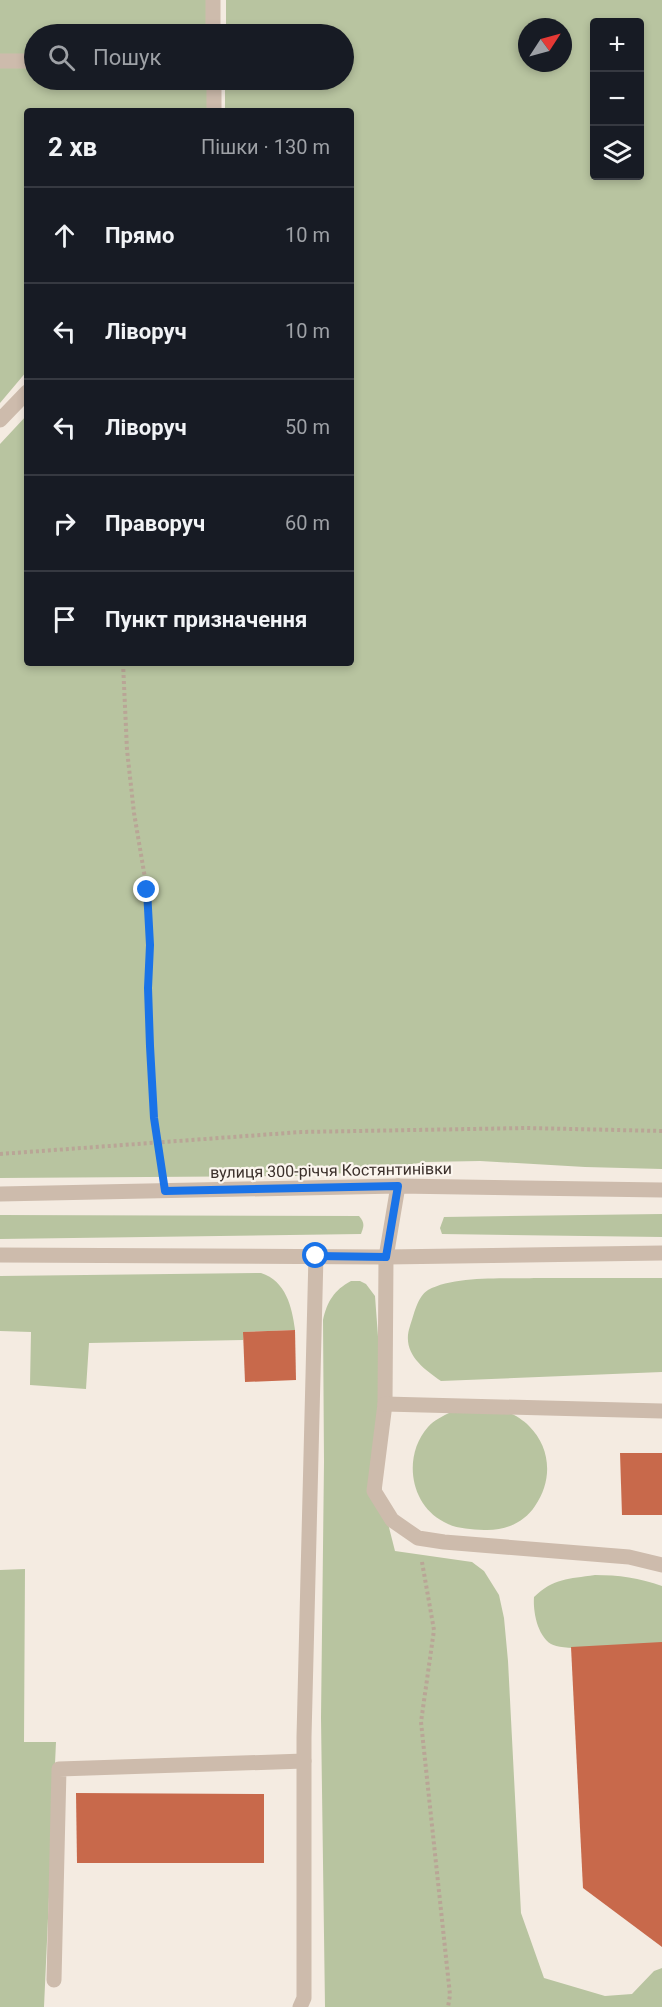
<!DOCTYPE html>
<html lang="uk">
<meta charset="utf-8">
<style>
:root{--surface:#171b24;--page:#20242c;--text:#f1f3f6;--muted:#9ea1a6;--line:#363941}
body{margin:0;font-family:Roboto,sans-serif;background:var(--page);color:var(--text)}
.controls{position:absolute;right:18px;top:18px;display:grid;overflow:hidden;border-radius:6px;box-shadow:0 3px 9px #0003}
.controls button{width:54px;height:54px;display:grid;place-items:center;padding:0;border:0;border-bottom:2px solid var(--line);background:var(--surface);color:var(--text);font:30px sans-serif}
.compass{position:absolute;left:518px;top:18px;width:54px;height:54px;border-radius:50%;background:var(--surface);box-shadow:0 3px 9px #0003;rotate:54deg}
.stop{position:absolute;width:18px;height:18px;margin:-14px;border:4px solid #1a73e8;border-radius:50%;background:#fff}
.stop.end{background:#1a73e8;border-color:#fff;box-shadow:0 2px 6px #0008}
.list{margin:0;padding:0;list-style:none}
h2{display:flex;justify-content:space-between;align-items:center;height:78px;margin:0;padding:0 24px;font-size:26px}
h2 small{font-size:20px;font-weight:400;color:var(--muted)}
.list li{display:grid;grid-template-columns:39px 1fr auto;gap:18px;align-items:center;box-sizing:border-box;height:96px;padding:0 24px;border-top:2px solid var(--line)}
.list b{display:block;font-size:22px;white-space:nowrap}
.list em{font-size:20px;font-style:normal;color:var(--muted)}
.icon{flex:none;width:33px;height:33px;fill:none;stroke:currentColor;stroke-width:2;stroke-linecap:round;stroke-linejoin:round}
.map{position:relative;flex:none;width:662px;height:2007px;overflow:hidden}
.search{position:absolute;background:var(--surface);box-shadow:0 3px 9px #0003;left:24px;top:24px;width:330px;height:66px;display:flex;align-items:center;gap:15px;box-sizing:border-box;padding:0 21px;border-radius:33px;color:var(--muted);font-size:22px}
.panel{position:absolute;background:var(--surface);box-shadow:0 3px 9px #0003;left:24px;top:108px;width:330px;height:558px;border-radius:6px}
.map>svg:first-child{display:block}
</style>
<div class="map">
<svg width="662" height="2007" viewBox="0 0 662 2007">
<rect width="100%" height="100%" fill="#f4ebe1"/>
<g fill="#b8c4a0" fill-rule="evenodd">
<polygon points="0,0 207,0 208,34 34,34 34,80 210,80 211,111 27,111 27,371 0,403"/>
<path d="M226,0H662V1169L585,1167L480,1161L425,1162L364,1172L295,1176L0,1178V444L27,415V663H351V111H225V80H344V34H226ZM594,22H640V176H594ZM527,27H563V63H527Z"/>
<polygon points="662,1214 662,1237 442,1234 440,1228 444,1217"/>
<path d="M0,1215L359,1216C365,1223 364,1226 361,1234L0,1239Z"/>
<path d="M261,1273C286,1281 292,1307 295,1330L244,1332L243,1340L89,1343L86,1389L30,1385L31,1332L0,1331V1276Z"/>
<path d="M662,1278V1372L441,1381C422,1368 401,1352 410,1326C414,1315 417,1297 428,1290C455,1275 507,1279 538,1278C579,1278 621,1278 662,1278Z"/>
<path d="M351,1281H360L366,1284L375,1296L379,1350L382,1500L395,1551L472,1562L484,1571L499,1595L504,1618L508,1661L521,1913L544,1978L605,1996L632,1994L654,1971L662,1968V2007H325L321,1718L324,1462L323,1320C327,1302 334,1290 351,1281Z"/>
<path d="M451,1412C466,1412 492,1409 506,1412C514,1414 523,1420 529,1426C551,1448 553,1480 535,1506C524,1523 504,1531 484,1530C470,1529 456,1529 444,1522C409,1504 403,1455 428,1427C434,1420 443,1416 451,1412Z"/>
<polygon points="25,1569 24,1742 56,1742 44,2007 0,2007 0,1570"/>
<path d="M595,1575C618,1575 640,1578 662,1586V1644C641,1645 566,1653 551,1644C537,1635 533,1611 534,1597C554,1578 568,1579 595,1575Z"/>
</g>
<g fill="#c8694b">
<polygon points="295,1330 296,1380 245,1382 243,1332"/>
<polygon points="620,1453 662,1453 662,1515 622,1515"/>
<polygon points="662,1642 662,1947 583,1888 571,1647"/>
<polygon points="76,1793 264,1794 264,1863 77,1863"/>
</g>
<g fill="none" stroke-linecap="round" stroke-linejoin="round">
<g stroke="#b9a596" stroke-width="4" stroke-dasharray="3 3" stroke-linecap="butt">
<polyline points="123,663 127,750 134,813 147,890 150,945 148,988 150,1045 154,1118 161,1166"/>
<polyline points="0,1154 301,1132 527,1128 662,1131"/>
<polyline points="422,1562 434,1630 421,1722 450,1995 448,2007"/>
</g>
<g stroke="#cdbbac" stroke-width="15">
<polyline points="213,0 213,34"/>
<polyline points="0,61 34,61"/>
<polyline points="214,80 214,111"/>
<polyline points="0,420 27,392"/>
<polyline points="386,1257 385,1404 374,1491 392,1520 418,1538 444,1542 629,1557 662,1565"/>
<polyline points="385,1404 662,1411"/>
<polyline points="54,1980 59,1769 304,1761"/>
<polyline points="300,2007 304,1998 304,1737 316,1255"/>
</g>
<polyline stroke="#cdbbac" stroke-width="15" points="386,1257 398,1186"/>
<g stroke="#cdbbac" stroke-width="15">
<polyline points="0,1194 398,1186 662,1190"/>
<polyline points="0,1255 386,1257 662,1253"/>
</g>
</g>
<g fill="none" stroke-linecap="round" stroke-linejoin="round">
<polyline stroke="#1a73e8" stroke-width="8" points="147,890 150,945 148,988 150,1046 154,1118 165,1191 398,1186 386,1257 316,1256"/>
</g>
<g text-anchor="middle" stroke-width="4.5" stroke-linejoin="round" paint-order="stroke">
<g font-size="16" fill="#3b302b" stroke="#fbf5ee">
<text transform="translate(331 1170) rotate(-1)" y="6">вулиця 300-річчя Костянтинівки</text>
</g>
</g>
</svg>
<div class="controls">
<button>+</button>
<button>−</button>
<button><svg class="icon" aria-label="layers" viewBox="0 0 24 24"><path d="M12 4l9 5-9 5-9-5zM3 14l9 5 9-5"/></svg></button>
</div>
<svg class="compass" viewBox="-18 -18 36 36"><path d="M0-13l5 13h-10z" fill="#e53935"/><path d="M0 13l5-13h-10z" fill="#9ea1a6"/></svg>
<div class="stop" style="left:316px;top:1256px"></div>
<div class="stop end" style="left:147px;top:890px"></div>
<div class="search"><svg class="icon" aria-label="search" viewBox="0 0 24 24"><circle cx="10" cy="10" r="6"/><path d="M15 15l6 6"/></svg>Пошук</div>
<section class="panel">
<h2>2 хв<small>Пішки · 130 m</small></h2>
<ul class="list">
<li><svg class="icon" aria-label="ahead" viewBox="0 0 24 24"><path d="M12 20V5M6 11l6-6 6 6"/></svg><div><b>Прямо</b></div><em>10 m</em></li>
<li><svg class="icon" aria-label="left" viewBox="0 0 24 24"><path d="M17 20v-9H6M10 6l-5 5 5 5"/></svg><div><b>Ліворуч</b></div><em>10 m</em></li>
<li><svg class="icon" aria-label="left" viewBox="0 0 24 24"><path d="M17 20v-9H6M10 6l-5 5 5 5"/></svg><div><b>Ліворуч</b></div><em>50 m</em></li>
<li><svg class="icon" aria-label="right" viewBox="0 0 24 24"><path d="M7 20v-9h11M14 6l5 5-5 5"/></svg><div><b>Праворуч</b></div><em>60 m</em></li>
<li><svg class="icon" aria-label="arrive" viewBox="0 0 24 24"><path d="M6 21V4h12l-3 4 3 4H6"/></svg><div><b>Пункт призначення</b></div></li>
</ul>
</section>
</div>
